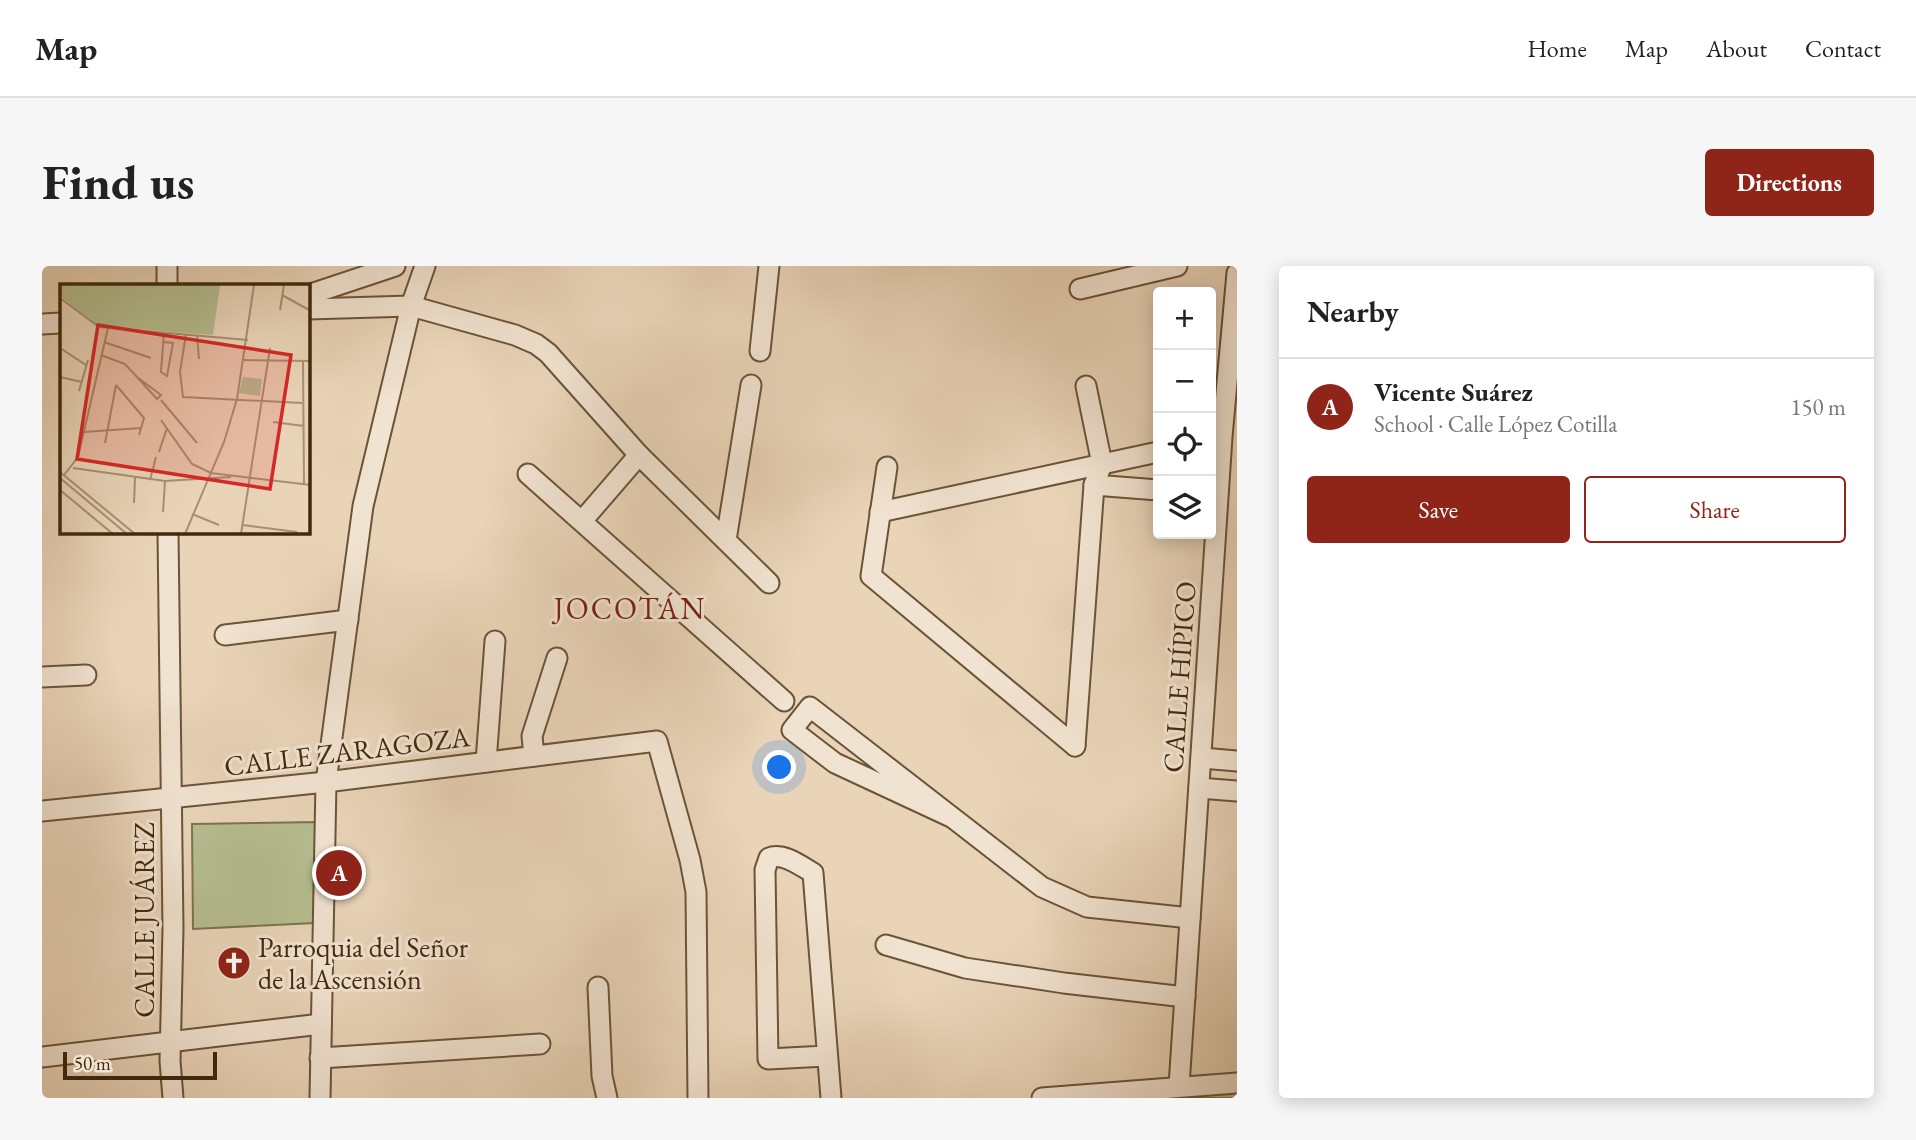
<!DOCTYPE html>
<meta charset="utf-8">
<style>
:root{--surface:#fff;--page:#f6f6f6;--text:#222;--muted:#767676;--line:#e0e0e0;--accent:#8f2418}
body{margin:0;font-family:"EB Garamond",serif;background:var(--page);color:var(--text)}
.controls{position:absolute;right:21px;top:21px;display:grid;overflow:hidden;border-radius:7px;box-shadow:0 4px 18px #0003}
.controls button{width:63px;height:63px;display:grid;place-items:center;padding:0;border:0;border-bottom:2px solid var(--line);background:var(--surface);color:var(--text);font:35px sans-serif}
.scale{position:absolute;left:21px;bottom:18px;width:154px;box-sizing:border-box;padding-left:7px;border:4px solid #412a0b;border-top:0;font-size:19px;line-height:24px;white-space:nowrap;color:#412a0b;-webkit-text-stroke:5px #f1e3d1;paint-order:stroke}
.you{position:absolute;left:738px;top:502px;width:24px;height:24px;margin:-18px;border:5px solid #fff;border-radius:50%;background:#1a73e8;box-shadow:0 0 0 10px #1a73e833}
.badge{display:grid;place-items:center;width:46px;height:46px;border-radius:50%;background:var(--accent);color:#fff;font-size:23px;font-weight:700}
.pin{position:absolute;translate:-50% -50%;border:4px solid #fff;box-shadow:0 2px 7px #0006}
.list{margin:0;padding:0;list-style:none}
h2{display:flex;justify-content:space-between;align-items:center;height:91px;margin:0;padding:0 28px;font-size:30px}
h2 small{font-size:23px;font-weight:400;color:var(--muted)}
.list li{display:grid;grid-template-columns:46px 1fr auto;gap:21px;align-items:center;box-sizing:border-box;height:98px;padding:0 28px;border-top:2px solid var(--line)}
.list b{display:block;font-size:26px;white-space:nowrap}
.list p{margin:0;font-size:23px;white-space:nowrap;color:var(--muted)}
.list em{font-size:23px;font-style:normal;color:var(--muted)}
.actions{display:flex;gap:14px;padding:21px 28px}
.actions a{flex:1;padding:16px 0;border:2px solid var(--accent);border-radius:7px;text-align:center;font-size:24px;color:var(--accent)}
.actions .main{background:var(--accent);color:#fff}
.icon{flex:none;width:38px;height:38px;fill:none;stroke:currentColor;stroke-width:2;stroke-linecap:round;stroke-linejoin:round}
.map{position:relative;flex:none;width:1195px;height:832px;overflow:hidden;border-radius:7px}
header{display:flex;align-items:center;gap:42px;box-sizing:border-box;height:98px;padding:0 35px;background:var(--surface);border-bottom:2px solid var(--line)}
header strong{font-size:33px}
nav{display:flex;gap:38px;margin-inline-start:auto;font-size:24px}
.intro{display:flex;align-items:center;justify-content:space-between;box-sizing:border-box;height:168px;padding:0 42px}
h1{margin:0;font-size:49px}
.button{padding:18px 32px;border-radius:7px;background:var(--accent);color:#fff;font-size:24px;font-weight:700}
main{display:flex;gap:42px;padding:0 42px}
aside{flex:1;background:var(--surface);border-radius:7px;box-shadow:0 4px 18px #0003}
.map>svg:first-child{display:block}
</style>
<header>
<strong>Map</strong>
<nav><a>Home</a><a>Map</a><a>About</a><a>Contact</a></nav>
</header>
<div class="intro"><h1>Find us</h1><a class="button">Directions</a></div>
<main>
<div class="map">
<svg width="1195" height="832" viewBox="0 0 1195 832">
<rect width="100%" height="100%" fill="#e9d4b8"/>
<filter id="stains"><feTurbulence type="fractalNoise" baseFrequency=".00286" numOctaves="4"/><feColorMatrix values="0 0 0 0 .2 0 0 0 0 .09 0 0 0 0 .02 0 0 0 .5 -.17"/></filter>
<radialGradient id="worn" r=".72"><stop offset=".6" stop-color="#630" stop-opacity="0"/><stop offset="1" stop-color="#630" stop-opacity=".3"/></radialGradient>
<g fill="#b5bd90" stroke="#7b744e" stroke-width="2">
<polygon points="276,556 272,657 151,663 150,558"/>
<polygon points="1195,825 1195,832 1099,832"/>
</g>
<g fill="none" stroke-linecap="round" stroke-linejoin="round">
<defs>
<g id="minor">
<polyline points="125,19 125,0"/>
<polyline points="1038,23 1135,0"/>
<polyline points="266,29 353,0"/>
<polyline points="266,43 369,40 473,69 494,78 506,87 597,189 727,317"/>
<polyline points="0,58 19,57"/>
<polyline points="718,85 727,0"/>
<polyline points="845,201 829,310 1033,480"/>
<polyline points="486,208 742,435"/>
<polyline points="1052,219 1116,224"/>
<polyline points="838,246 1116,186"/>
<polyline points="540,255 597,189"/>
<polyline points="126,266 131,663 128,795 131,832"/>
<polyline points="684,274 709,119"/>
<polyline points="183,369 306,354"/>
<polyline points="0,411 44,409"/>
<polyline points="1033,480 1052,219 1060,198 1044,120"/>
<polyline points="492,490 490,470 515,392"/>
<polyline points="1160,492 1195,495"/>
<polyline points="444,496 453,375"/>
<polyline points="1157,522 1195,525"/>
<polyline points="0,545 284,516 615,475 648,594 654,626 656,832"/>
<polyline points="909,551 793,497 750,464 768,441 1000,621 1045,641 1148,652"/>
<polyline points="844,679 923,702 1022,717 1143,731"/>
<polyline points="556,721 560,810 565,832"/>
<path d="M784,790L726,793L723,604L727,592C741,586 759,600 771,607L789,832"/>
<polyline points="0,791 279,758"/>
<polyline points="278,792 498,778"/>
<polyline points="1137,820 1180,171 1195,7"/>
<polyline points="278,832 284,516 321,240 369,40 383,0"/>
<polyline points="1000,832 1195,817"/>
</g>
</defs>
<use href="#minor" stroke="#6b5436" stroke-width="23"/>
<use href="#minor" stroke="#f1e3d1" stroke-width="19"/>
</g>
<defs>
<symbol id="church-disc" viewBox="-11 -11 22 22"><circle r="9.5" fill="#8f2418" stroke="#f1e3d1"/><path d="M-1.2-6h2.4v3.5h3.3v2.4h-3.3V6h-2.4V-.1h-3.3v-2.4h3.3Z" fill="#fff"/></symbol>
</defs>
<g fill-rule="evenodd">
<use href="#church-disc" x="173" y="678" width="38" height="38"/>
</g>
<g text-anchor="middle" stroke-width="6" stroke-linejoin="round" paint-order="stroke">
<g font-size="28" fill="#412a0b" stroke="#f1e3d1">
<text transform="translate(1137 411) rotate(-86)" y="10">CALLE HÍPICO</text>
<text transform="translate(305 485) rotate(-7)" y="10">CALLE ZARAGOZA</text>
<text transform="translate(102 654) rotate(-90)" y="10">CALLE JUÁREZ</text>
</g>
<g font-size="28" fill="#412a0b" stroke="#f1e3d1" text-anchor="start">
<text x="216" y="691">Parroquia del Señor<tspan x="216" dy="32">de la Ascensión</tspan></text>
</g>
<g font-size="30" letter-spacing="2" fill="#7a1f14" stroke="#f1e3d1">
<text x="588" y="353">JOCOTÁN</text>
</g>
</g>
<g transform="translate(18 18)">
<rect width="250" height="250" fill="#e9d4b8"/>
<path d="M0,1H160L153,51L39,42L0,12ZM183,93L202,95L200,112L179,109Z" fill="#b5bd90"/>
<path fill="none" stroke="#a69073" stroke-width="2" d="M222,11L251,27M0,14L39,43L188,56M220,26L224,1M126,50L120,88L123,113L242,119M137,51L139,75M44,58L91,74M104,58L113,59L107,92L101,88L104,48M0,64L26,81M41,71L65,80L77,93L97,115L101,111L77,93M184,76L251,77M243,78L244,200M0,93L22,98M56,101L84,134L79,151M19,107L28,76M101,116L137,159M101,136L132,180L151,189L251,201M213,138L244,142M24,148L81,144M45,159L56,101M99,168L107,144M13,184L105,197L171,193M0,188L75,250M4,191L18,173L48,44M0,194L67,250M90,196L96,173M0,206L53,250M74,219L75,193M103,228L105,197M132,230L159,241M183,241L237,248M125,250L164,158L177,115L194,1M181,250L210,64"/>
<path fill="#d62828" fill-opacity="0.15" stroke="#d62828" stroke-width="3.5" d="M38,41L231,71L210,205L17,175Z"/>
<rect width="250" height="250" fill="none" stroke="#412a0b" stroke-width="3.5"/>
</g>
<rect width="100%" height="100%" filter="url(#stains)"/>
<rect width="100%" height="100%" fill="url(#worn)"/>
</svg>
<div class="controls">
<button>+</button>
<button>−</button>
<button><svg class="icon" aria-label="locate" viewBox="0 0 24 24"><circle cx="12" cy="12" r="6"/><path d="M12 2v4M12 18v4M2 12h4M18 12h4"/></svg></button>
<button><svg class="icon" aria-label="layers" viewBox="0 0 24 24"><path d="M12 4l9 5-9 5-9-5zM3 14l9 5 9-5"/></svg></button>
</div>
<div class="scale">50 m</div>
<div class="you"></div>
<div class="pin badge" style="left:297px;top:607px">A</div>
</div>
<aside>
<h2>Nearby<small></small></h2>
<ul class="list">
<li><span class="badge">A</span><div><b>Vicente Suárez</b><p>School · Calle López Cotilla</p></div><em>150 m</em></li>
</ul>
<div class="actions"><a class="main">Save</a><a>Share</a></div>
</aside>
</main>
